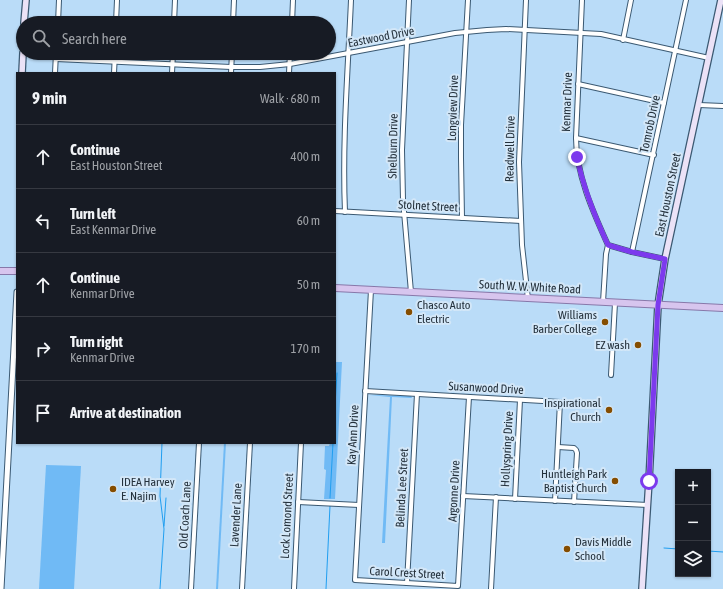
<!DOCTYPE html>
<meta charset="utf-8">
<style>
:root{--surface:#171b24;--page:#242831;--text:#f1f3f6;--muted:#9ea1a6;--line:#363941}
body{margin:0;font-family:"Asap Condensed",sans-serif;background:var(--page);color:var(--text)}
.controls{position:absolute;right:12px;bottom:12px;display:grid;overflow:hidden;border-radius:0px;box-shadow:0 1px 3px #0004}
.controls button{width:36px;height:36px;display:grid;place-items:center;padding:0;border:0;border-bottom:1px solid var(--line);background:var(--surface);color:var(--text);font:20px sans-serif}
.stop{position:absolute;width:12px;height:12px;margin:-9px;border:3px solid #7c3aed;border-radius:50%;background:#fff}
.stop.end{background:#7c3aed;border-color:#fff;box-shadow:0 1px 4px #0008}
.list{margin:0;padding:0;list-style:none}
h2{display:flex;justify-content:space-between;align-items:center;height:52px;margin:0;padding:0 16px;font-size:17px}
h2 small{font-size:13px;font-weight:400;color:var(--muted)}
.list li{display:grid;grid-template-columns:26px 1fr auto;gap:12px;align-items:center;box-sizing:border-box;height:64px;padding:0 16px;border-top:1px solid var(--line)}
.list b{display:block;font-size:15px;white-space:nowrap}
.list p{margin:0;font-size:13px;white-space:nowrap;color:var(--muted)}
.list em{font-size:13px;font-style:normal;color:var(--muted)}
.icon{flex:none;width:22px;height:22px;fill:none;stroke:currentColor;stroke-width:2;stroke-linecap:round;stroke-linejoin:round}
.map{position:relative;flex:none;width:723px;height:589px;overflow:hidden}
.search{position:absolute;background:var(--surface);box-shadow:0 1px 3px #0004;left:16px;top:16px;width:320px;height:44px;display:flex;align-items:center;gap:10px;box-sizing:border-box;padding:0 14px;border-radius:22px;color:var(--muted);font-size:15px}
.panel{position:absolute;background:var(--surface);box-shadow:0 1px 3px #0004;left:16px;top:72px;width:320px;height:372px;border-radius:0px}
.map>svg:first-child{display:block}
</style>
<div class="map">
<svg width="723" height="589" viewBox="0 0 723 589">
<rect width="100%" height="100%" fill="#badcf8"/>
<g fill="#70baf5">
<polygon points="335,362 342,362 335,499 324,499 326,470 324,469 325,446 329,446 330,443 335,443"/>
<polygon points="369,395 411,396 412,398 392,397 385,543 382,543 390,397"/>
<polygon points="224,443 226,443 218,589 216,589"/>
<polygon points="46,465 81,466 74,589 39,589"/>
</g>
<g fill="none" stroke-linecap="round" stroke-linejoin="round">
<g stroke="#209ef0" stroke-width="1">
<polyline points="335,405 337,373"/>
<polyline points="330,498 333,443"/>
<polyline points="164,526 166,498"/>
<polyline points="664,548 678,549"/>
<polyline points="708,551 723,552"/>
<polyline points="160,589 164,529 160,496 162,443"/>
<polyline points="326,589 330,506"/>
</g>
<defs>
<g id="minor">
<polyline points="409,0 402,150 403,200 411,292"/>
<polyline points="526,0 519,162 522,245 528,299"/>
<path d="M582,0L576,138C576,174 593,212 608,245L632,252L665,259"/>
<polyline points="58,23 59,0"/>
<polyline points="116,23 117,0"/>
<polyline points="174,23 175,0"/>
<polyline points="233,23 234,0"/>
<polyline points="292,23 293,0"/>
<polyline points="623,40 631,0"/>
<polyline points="56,59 231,67 260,67 290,64 455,33 487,30 506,29 601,34 709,58"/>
<polyline points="55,73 56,53"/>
<polyline points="114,73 115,53"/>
<polyline points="172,73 173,53"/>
<polyline points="231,73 232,53"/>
<polyline points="289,73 290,53"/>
<polyline points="578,84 664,103"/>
<polyline points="699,105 723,106"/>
<polyline points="576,138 654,155"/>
<polyline points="335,211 521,221"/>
<path d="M345,212C342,141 348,70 351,0"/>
<polyline points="462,218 461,158 461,125 468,0"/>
<polyline points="632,252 686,0"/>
<polyline points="371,290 355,580 458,586 469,397"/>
<polyline points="603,302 606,254 608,245"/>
<polyline points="611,375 615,303"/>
<polyline points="365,391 560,402 555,501"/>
<polyline points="558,447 574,448 576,450 577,453 574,502"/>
<polyline points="463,496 648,505"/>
<polyline points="515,499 520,400"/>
<polyline points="298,502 359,505"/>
<polyline points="407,583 417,394"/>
<polyline points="191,589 199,443"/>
<polyline points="242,589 250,443"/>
<polyline points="294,589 301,443"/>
<polyline points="491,589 496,497"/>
</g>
<polyline id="tertiary" points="1,589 17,292"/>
<g id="secondary">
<polyline points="24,23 26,0"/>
<polyline points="22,73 23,53"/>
<polyline points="642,589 649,481 658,305 665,259 721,0"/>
</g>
<g id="primary">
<polyline points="0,271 17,271"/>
<polyline points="335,288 723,308"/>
</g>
</defs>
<use href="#minor" stroke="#3b5972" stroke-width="6"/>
<use href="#tertiary" stroke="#3b5972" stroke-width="7"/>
<use href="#secondary" stroke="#3b5972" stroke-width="8"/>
<use href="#primary" stroke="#8778a9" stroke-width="8"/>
<use href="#minor" stroke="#fff" stroke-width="4"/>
<use href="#tertiary" stroke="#fff" stroke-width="5"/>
<use href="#secondary" stroke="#ebe2f7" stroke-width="5.5"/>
<use href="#primary" stroke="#d7c5ee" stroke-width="6"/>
</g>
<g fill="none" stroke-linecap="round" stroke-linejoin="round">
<path stroke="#7c3aed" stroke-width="5" d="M577,157C583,187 595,217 608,245L632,252L665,259L658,305L649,481"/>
</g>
<g fill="#854d00" stroke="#d3e7f8" stroke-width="1.5">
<circle cx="409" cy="312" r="4"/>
<circle cx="605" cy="322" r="4"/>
<circle cx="638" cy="345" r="4"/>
<circle cx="609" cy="410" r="4"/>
<circle cx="615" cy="481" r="4"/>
<circle cx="113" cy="489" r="4"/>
<circle cx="567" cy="549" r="4"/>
</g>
<g text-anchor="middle" stroke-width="4" stroke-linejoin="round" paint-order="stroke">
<g font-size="12" fill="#24313c" stroke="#d3e7f8">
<text transform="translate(381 37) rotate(-11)" y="4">Eastwood Drive</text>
<text transform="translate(567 102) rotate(-88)" y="4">Kenmar Drive</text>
<text transform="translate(453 108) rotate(-88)" y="4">Longview Drive</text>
<text transform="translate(650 124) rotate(-78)" y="4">Tomrob Drive</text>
<text transform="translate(393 146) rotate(-89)" y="4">Shelburn Drive</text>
<text transform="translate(510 149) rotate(-89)" y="4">Readwell Drive</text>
<text transform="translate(668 195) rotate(-78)" y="4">East Houston Street</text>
<text transform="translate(428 206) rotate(3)" y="4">Stolnet Street</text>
<text transform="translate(530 287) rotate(3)" y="4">South W. W. White Road</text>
<text transform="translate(486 388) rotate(3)" y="4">Susanwood Drive</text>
<text transform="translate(353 435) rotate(-87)" y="4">Kay Ann Drive</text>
<text transform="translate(507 449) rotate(-87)" y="4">Hollyspring Drive</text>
<text transform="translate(402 488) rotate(-87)" y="4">Belinda Lee Street</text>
<text transform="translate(454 491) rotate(-87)" y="4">Argonne Drive</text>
<text transform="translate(185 515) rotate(-87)" y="4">Old Coach Lane</text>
<text transform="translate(236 515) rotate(-87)" y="4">Lavender Lane</text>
<text transform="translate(287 516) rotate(-87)" y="4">Lock Lomond Street</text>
<text transform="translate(407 573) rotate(3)" y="4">Carol Crest Street</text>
</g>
<g font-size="12" fill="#24313c" stroke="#d3e7f8" text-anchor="end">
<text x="417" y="309" text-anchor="start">Chasco Auto<tspan x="417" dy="14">Electric</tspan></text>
<text x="597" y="319">Williams<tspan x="597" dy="14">Barber College</tspan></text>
<text x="630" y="349">EZ wash</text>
<text x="601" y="407">Inspirational<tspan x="601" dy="14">Church</tspan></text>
<text x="607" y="478">Huntleigh Park<tspan x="607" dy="14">Baptist Church</tspan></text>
<text x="121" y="486" text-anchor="start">IDEA Harvey<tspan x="121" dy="14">E. Najim</tspan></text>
<text x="575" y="546" text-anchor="start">Davis Middle<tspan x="575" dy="14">School</tspan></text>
</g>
</g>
</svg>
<div class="controls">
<button>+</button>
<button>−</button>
<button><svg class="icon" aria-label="layers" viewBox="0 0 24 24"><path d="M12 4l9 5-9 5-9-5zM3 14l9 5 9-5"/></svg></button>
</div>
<div class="stop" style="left:649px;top:481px"></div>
<div class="stop end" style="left:577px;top:157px"></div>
<div class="search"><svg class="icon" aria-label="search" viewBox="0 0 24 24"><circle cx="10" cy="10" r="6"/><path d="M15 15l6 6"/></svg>Search here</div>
<section class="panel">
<h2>9 min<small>Walk · 680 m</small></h2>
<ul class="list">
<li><svg class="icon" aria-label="ahead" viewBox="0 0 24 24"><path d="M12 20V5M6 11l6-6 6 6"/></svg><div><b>Continue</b><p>East Houston Street</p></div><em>400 m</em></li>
<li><svg class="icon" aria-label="left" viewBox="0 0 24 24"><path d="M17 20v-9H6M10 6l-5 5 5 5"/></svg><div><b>Turn left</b><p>East Kenmar Drive</p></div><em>60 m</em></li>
<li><svg class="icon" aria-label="ahead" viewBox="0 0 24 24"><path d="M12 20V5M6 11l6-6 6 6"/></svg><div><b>Continue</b><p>Kenmar Drive</p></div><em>50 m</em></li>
<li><svg class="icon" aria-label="right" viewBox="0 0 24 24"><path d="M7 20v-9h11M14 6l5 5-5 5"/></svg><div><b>Turn right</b><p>Kenmar Drive</p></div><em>170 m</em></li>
<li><svg class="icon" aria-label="arrive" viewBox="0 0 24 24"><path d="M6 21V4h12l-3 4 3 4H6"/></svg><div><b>Arrive at destination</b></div></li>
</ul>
</section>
</div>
